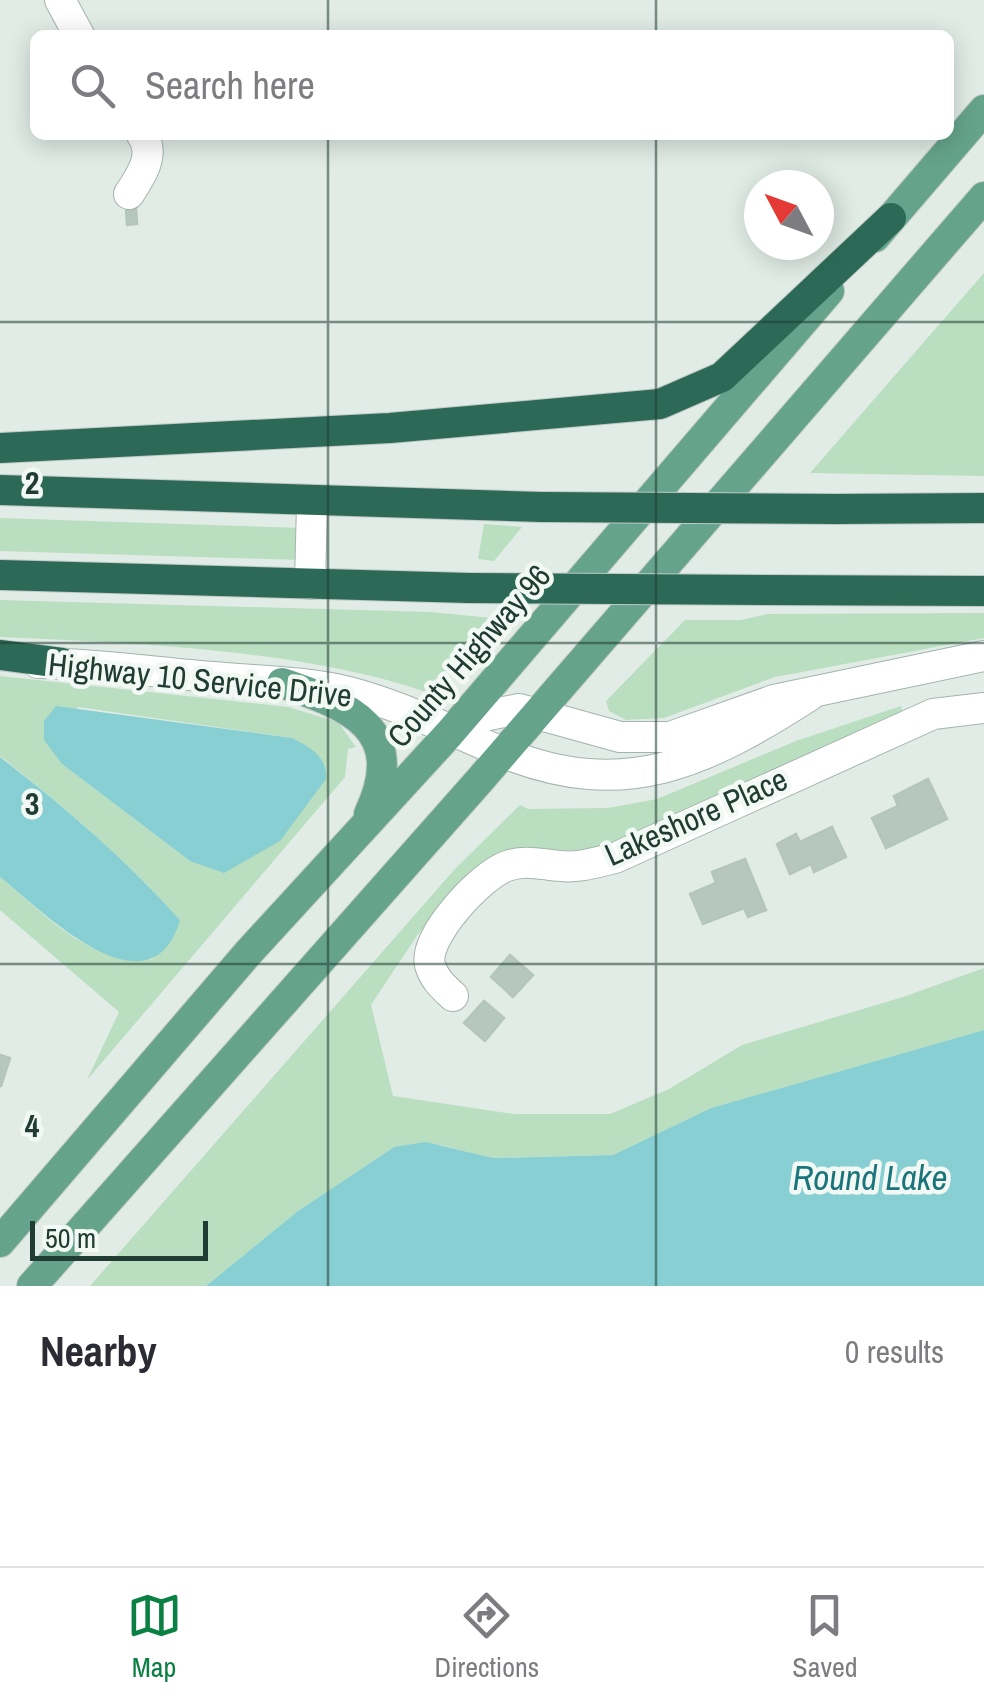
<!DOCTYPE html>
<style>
:root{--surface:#fff;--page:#f7f7f7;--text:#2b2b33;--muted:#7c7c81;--line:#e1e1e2;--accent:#0b8043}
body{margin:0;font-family:"Archivo Narrow",sans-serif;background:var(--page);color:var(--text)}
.compass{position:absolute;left:744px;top:170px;width:90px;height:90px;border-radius:50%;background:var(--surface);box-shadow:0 5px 25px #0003;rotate:311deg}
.scale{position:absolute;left:30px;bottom:25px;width:178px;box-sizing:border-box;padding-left:10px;border:5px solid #213d33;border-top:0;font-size:28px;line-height:35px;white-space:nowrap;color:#213d33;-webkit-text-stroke:8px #f2f9f5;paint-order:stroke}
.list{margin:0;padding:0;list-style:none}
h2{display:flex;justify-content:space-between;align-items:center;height:130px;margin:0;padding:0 40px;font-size:42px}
h2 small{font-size:32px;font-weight:400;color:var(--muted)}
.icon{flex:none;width:55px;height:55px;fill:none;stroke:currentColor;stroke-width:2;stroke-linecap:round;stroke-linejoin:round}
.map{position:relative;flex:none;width:984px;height:1286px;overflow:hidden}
.search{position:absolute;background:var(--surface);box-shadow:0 5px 25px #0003;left:30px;right:30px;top:30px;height:110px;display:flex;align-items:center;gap:25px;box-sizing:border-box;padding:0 35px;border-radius:15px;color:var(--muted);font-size:38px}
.sheet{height:280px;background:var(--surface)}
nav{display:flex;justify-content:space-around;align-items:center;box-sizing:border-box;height:140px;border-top:2px solid var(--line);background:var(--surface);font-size:28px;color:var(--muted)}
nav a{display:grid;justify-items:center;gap:5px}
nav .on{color:var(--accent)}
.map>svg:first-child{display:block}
</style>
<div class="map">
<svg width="984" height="1286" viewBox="0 0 984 1286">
<rect width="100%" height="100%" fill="#e1ece6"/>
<g fill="#badec0" fill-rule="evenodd">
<polygon points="984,273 984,476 810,473"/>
<polygon points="0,518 302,528 301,560 0,551"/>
<polygon points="484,524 522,527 494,561 478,559"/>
<path d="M0,600L431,612L492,618L426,692C301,649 132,643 0,637Z"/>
<polygon points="984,613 984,638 775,677 664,718 626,720 609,711 606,701 685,620 741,620 767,614"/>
<path d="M0,676L288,707L338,722L356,747L348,749L345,777L87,1080L119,1012L0,910V877C42,912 93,968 152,959L180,920C125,859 65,807 0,756ZM78,707L292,738L190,861L62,764Z"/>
<path d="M901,706L902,711L609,845C567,859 509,835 478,869L475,867L418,934L371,1005L393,1096L514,1114H610L669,1089L742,1045L903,997L984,968V1030L711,1108L613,1155L492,1158L440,1145L394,1147L298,1211L206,1286H90L454,870L520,805L528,809L608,808L657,799L796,741Z"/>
</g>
<g fill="#88cfd3">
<path d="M56,706L292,738C311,748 327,756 326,779L280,841L224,873L190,861L62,764L44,740V721Z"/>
<path d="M0,757C65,807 125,859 180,920C150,1020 42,911 0,877Z"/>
<polygon points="984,1030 984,1286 206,1286 298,1211 394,1147 426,1142 493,1158 613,1155 711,1108"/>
</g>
<g fill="#b6c7bf" stroke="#b4c6bc" stroke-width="2.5">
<polygon points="126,208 136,208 137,224 127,225"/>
<polygon points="928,779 947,819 886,848 872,818 898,806 894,796"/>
<polygon points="832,827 846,857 814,872 811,864 790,874 777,844 796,834 800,842"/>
<polygon points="745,859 766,910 748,917 744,908 703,924 690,894 716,883 712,872"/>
<polygon points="510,955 533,975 513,997 491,977"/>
<polygon points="484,1001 504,1018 485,1041 464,1023"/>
<polygon points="0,1055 10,1058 1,1086 0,1086"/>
</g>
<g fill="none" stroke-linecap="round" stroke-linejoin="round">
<defs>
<g id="minor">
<polyline points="60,0 79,35"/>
<path d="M129,194C141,176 156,154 142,135"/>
<polyline points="310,584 312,503"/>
<path d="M38,663C97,664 154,672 213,677C258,681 305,681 349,692C403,706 453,732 504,753C626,802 706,762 809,696"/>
<polyline points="454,729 479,717 519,709 620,737 670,737 774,700 984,656"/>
<path d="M453,996C443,987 434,979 430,965C423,937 481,875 507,866C526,859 543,865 561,866C579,868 597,862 615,858L933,714L984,708"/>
</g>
<g id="major">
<polyline points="875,237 984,110"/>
<path d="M282,683C350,706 409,729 369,814"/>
<polyline points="0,1242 248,953 449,734 829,291"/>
<polyline points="32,1286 479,781 984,197"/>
</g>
<g id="highway">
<polyline points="0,448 390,428 660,404 722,377 891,218"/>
<polyline points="0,490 541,507"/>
<polyline points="836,509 984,508"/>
<polyline points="0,575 469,588"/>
<polyline points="764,590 984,591"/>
<polyline points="0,655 62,663"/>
</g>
</defs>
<use href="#minor" stroke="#a4b4ad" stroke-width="32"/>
<use href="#major" stroke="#c1c9c6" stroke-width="32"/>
<use href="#highway" stroke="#c1c9c6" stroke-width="32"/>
<use href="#minor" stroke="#fff" stroke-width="30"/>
<use href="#major" stroke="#65a38c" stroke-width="30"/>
<use href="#highway" stroke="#2c6a57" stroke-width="30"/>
<defs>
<g id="highway-bridge">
<polyline points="541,507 836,509"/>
<polyline points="469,588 764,590"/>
</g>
</defs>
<use href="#highway-bridge" stroke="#c1c9c6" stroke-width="32" stroke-linecap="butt"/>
<use href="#highway-bridge" stroke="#2c6a57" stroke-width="30"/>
</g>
<path fill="none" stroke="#213d33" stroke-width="2.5" stroke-opacity="0.55" d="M328,0V35M656,0V35M328,135V1286M656,135V1286M0,322H984M0,643H984M0,964H984"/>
<g text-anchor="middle" stroke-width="9" stroke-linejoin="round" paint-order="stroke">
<g font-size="32" fill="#213d33" stroke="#f2f9f5">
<text transform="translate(469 656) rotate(-49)" y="11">County Highway 96</text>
<text transform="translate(200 680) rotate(6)" y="11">Highway 10 Service Drive</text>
<text transform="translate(696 817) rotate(-24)" y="11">Lakeshore Place</text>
</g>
<g font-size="35" font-style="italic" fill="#1a757b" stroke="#f2f9f5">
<text x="870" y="1190">Round Lake</text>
</g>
</g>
<g font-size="32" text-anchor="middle" font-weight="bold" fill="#213d33" stroke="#f2f9f5" stroke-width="9" stroke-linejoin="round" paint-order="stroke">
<text x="32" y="494">2</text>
<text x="32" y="815">3</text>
<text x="32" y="1137">4</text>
</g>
</svg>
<svg class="compass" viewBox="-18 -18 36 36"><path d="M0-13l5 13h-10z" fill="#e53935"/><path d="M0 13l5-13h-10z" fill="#7c7c81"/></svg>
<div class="scale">50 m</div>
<div class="search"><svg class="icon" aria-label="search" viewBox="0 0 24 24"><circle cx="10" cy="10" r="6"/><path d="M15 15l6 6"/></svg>Search here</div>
</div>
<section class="sheet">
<h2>Nearby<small>0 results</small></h2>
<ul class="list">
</ul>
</section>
<nav>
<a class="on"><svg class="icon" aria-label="map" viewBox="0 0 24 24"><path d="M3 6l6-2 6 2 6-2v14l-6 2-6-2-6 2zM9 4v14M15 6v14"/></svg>Map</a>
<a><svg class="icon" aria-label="directions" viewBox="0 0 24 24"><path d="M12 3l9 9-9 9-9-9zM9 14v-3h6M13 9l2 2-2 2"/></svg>Directions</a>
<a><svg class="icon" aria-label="saved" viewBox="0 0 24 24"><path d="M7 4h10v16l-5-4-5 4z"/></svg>Saved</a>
</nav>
